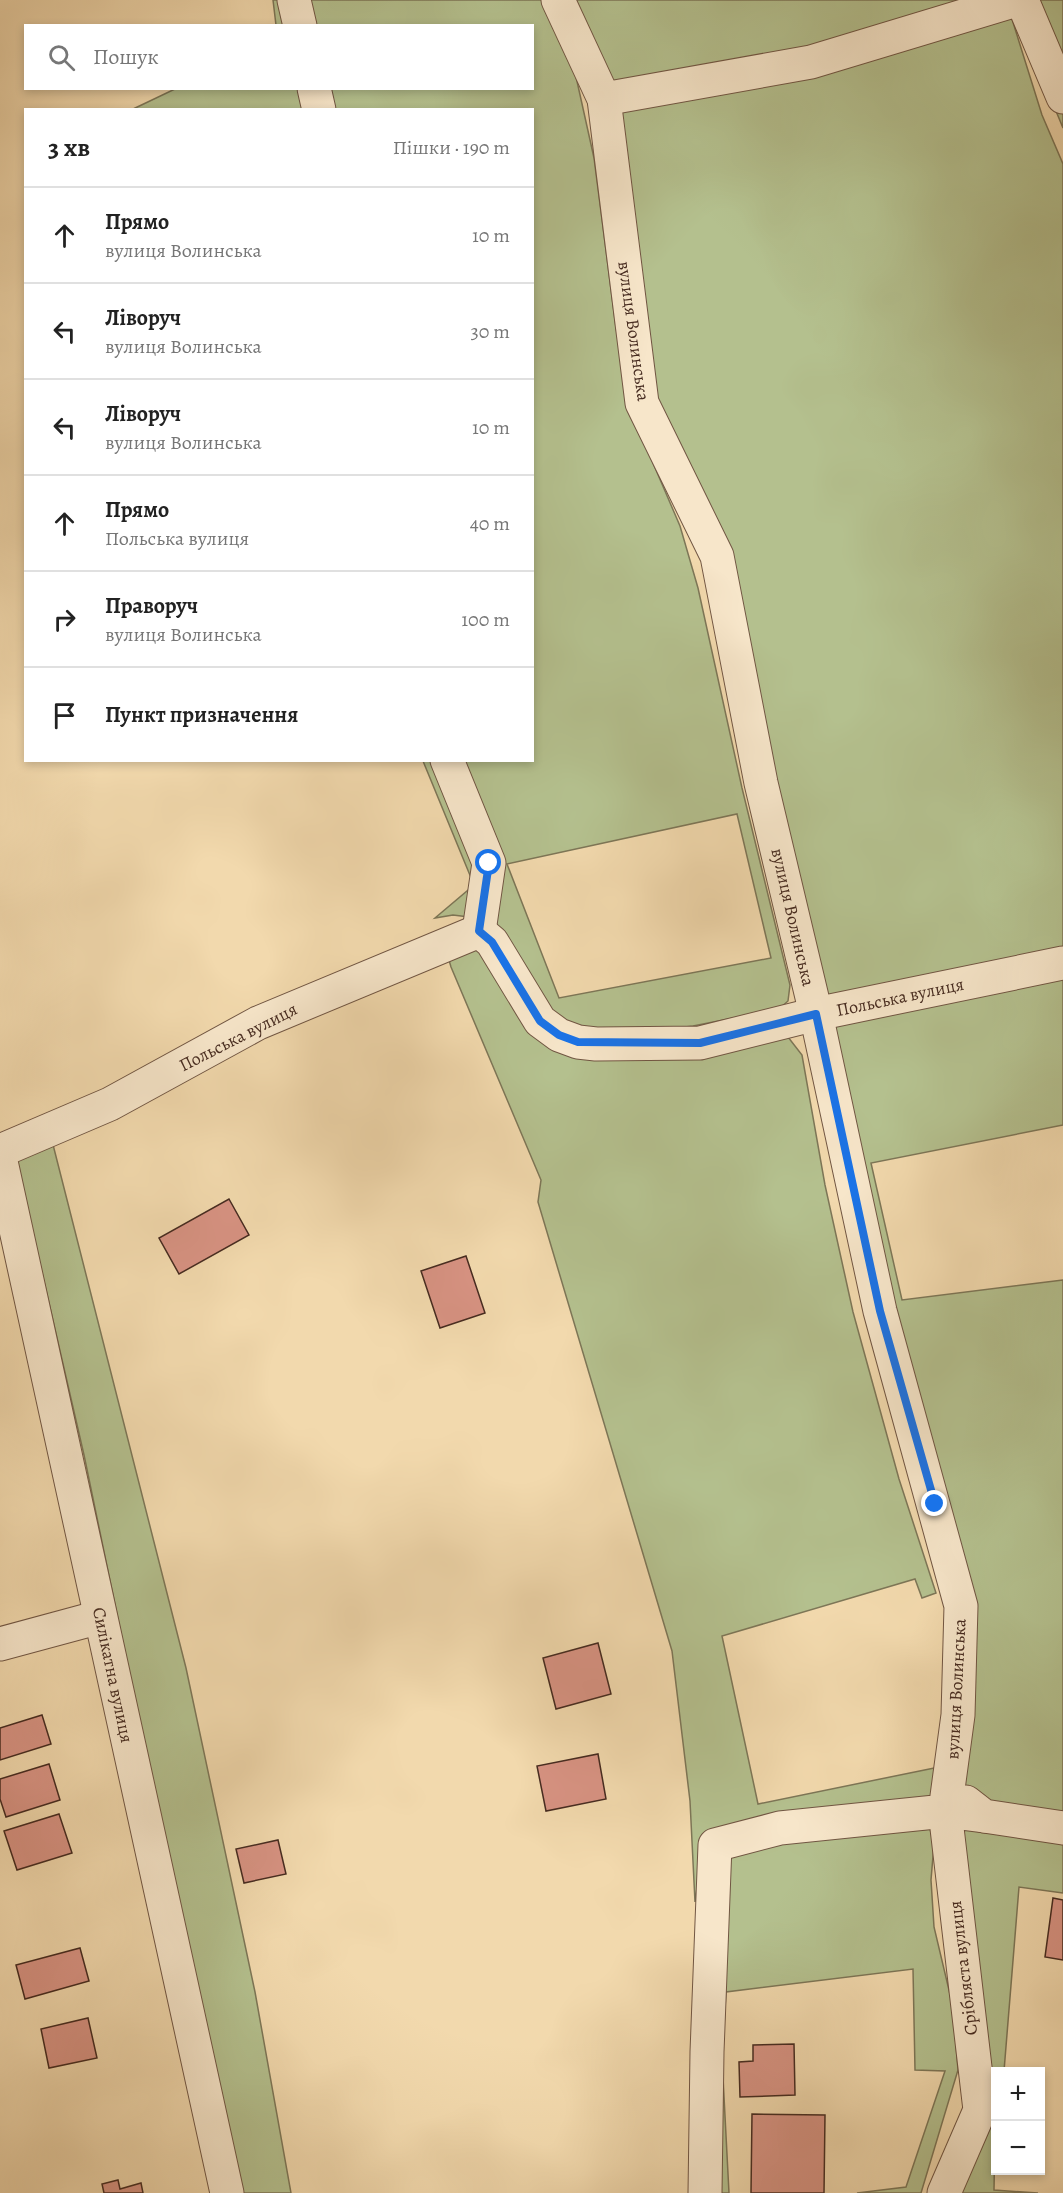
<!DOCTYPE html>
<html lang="uk">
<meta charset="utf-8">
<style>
:root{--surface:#fff;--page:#f2f2f2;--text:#222;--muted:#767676;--line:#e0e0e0}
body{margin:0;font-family:Alegreya,serif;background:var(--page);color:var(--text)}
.controls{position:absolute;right:18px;bottom:18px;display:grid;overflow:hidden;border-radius:0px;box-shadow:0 3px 9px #0003}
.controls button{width:54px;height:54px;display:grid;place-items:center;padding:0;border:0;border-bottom:2px solid var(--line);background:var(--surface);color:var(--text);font:30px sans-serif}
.stop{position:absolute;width:18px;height:18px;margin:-14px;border:4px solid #1a73e8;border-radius:50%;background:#fff}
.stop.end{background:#1a73e8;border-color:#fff;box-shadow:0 2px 6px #0008}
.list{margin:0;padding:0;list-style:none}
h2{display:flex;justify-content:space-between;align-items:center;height:78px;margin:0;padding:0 24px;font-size:26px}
h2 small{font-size:20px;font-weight:400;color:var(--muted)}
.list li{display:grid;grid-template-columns:39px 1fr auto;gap:18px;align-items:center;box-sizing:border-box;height:96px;padding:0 24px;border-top:2px solid var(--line)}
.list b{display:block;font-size:22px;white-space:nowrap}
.list p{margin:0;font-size:20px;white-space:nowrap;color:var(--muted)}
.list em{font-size:20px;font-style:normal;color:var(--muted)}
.icon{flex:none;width:33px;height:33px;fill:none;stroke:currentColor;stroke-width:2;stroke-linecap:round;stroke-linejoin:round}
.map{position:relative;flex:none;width:1063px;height:2193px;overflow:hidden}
.search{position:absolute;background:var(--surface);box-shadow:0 3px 9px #0003;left:24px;top:24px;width:510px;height:66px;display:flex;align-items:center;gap:15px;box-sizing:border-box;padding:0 21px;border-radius:0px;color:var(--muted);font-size:22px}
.panel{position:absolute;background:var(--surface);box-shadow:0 3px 9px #0003;left:24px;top:108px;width:510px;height:654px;border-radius:0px}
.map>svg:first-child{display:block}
</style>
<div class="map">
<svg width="1063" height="2193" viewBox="0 0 1063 2193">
<rect width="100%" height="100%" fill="#f2d9ad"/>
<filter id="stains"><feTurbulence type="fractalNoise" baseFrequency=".00333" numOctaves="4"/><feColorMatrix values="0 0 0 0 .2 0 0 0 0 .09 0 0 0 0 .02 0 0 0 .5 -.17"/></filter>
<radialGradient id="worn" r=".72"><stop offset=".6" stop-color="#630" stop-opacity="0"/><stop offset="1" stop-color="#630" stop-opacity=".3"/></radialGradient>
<g fill="#b4c08e" stroke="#7d7657" stroke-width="1.5" fill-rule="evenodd">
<path d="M273,0H559L594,158L616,328L627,384L653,463L680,526L698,588L742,788L790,985L788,1001L779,1009L693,1026L636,1033L563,1026L469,917L453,915L435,918L474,885L423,761L532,760V110H131L177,88H532V26L276,25ZM737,814L771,958L559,998L507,864Z"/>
<polygon points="571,0 1006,0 1042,115 1063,164 1063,956 830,1003 691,523 663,457"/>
<polygon points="1029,0 1063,0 1063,128 1056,111"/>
<polygon points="467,934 532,1026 788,1037 802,1055 825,1185 853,1312 899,1479 936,1593 922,1598 915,1579 722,1636 758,1804 944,1766 933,1794 922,1802 700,1866 695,1902 690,1801 672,1651 538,1202 541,1180 451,967 442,936"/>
<polygon points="1063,974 1063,1125 871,1163 902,1300 1063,1280 1063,1819 987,1806 965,1791 964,1682 816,1031"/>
<polygon points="48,1125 186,1668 255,1992 291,2193 239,2193 219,2107 84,1455 16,1160"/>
<polygon points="970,1827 1063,1839 1063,1893 1019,1887 1004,2071 996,2072 994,2190 1038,2193 936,2193 968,2099 957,1833"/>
<polygon points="930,1829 934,1844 931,1880 934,1927 953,2007 958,2070 921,2193 857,2193 906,2187 945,2071 915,2070 913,1969 726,1992 722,2058 729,2193 701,2193 723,1848"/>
</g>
<g fill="#d89383" stroke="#462b20" stroke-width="1.5">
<polygon points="229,1199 249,1235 179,1274 159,1238"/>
<polygon points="466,1256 485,1313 440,1328 421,1271"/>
<polygon points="598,1643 611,1694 556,1709 543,1658"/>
<polygon points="42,1715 51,1744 0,1760 0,1728"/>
<polygon points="598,1754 606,1799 546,1811 537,1766"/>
<polygon points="49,1764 60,1800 6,1817 0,1799 0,1779"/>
<polygon points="59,1814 72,1853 17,1870 4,1831"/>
<polygon points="278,1840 286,1874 244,1883 236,1849"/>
<polygon points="1053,1898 1063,1900 1063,1960 1045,1957"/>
<polygon points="80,1948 89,1981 25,1999 16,1965"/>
<polygon points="88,2018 97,2058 49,2068 41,2029"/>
<polygon points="794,2044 795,2095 740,2097 739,2062 753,2061 753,2045"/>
<polygon points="752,2114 825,2115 824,2193 751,2193"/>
<polygon points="118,2180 120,2189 141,2183 143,2193 104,2193 102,2184"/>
</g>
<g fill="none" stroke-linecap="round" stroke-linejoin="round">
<defs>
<g id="minor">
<polyline points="294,0 300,26"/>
<polyline points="558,0 604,99 642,403 717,556 761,783 816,1014 880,1311 961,1606 958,1715 945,1811 780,1828 715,1845 707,2052 705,2193"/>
<polyline points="1022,0 1063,97"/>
<polyline points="314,88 319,110"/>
<polyline points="604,99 811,62 1016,0"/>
<polyline points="447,760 489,863 479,931"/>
<polyline points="479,931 492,942 540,1021 559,1035 578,1042 596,1044 700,1043 816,1014 1063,963"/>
<polyline points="0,1151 110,1104 258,1023 479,931"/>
<polyline points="0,1157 227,2193"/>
<polyline points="0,1644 100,1617"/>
<polyline points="966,1802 984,1816 1063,1828"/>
<polyline points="944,2193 980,2110 945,1811 984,1816"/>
</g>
</defs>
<use href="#minor" stroke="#715643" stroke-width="35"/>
<use href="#minor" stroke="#f7e6ca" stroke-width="33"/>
</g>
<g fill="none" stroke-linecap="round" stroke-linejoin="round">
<polyline stroke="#1a73e8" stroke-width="8" points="489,863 479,931 492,942 540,1021 559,1035 578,1042 700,1043 816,1014 880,1311 935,1504"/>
</g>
<g text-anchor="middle" stroke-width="4.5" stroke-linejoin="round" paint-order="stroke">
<g font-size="18" fill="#462b20" stroke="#f7e6ca">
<text transform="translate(634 331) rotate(82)" y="6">вулиця Волинська</text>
<text transform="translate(793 917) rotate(77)" y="6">вулиця Волинська</text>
<text transform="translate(900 997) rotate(-12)" y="6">Польська вулиця</text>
<text transform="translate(238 1037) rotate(-27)" y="6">Польська вулиця</text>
<text transform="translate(113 1675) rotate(78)" y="6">Силікатна вулиця</text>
<text transform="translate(956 1689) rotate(-87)" y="6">вулиця Волинська</text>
<text transform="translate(963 1968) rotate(-97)" y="6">Срібляста вулиця</text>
</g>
</g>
<rect width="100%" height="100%" filter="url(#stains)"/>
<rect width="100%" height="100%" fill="url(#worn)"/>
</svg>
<div class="controls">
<button>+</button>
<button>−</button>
</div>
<div class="stop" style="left:489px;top:863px"></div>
<div class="stop end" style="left:935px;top:1504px"></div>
<div class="search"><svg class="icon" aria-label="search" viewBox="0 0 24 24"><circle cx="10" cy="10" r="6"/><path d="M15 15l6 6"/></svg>Пошук</div>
<section class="panel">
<h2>3 хв<small>Пішки · 190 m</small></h2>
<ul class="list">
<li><svg class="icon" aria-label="ahead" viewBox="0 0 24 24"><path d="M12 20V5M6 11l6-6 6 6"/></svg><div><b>Прямо</b><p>вулиця Волинська</p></div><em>10 m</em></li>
<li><svg class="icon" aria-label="left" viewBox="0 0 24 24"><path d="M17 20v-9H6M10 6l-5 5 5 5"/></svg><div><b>Ліворуч</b><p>вулиця Волинська</p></div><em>30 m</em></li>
<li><svg class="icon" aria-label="left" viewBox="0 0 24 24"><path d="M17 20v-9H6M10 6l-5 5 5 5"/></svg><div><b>Ліворуч</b><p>вулиця Волинська</p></div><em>10 m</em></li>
<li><svg class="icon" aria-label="ahead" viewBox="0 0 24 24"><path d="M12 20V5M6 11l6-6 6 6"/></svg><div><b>Прямо</b><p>Польська вулиця</p></div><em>40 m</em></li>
<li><svg class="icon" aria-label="right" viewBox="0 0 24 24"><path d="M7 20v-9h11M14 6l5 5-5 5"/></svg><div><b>Праворуч</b><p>вулиця Волинська</p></div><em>100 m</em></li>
<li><svg class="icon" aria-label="arrive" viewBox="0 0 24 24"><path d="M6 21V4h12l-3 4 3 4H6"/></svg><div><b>Пункт призначення</b></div></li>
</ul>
</section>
</div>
